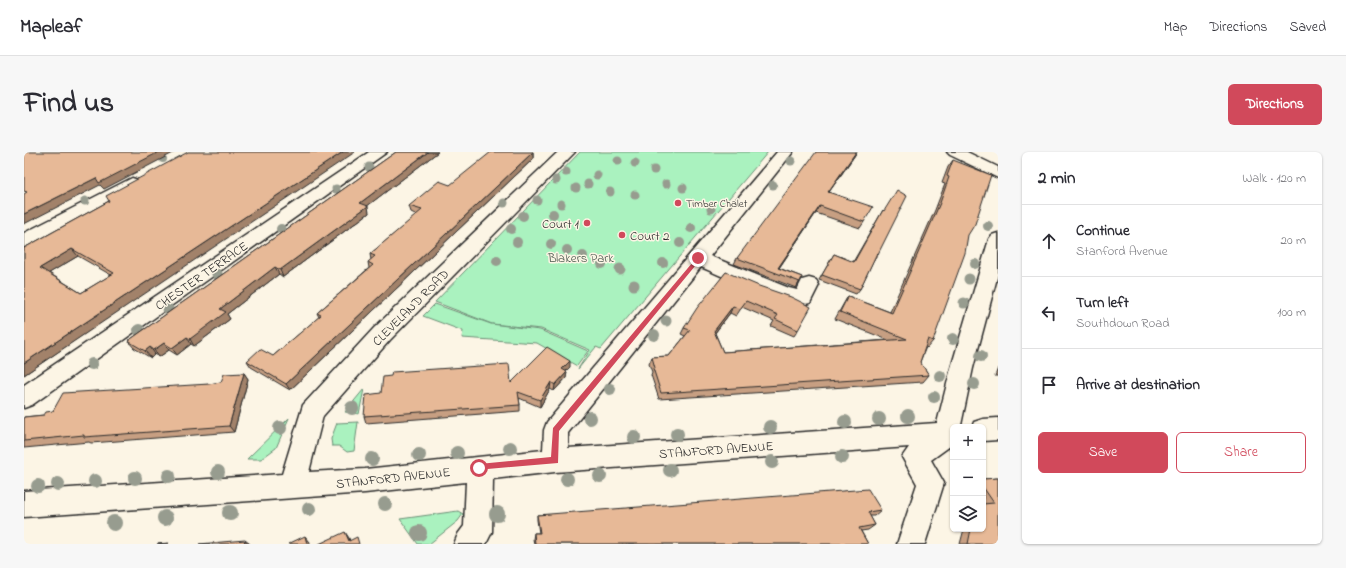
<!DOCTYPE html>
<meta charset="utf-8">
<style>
:root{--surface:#fff;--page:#f7f7f7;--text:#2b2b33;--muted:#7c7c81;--line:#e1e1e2;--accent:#d1495b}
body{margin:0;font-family:"Indie Flower",sans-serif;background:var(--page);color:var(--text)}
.controls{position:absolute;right:12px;bottom:12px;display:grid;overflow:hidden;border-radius:6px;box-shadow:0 1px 3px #0004}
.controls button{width:36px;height:36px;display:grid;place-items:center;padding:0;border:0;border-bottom:1px solid var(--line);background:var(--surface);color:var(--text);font:20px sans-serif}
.stop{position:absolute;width:12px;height:12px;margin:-9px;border:3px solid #d1495b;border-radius:50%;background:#fff}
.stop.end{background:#d1495b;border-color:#fff;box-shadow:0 1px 4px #0008}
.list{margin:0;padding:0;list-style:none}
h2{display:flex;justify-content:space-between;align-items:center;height:52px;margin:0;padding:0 16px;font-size:17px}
h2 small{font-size:13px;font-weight:400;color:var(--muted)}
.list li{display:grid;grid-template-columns:26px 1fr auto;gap:12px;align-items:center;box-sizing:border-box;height:72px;padding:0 16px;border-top:1px solid var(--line)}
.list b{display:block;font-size:15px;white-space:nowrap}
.list p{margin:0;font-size:13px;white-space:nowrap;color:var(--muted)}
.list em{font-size:13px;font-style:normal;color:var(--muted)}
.actions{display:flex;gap:8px;padding:12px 16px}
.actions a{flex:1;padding:9px 0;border:1px solid var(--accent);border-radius:6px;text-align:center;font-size:14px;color:var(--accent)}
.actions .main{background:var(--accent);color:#fff}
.icon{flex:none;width:22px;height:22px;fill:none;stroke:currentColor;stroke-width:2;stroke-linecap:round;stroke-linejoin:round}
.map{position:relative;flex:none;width:974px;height:392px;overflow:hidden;border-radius:6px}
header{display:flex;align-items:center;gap:24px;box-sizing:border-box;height:56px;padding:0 20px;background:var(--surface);border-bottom:1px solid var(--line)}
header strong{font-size:19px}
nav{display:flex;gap:22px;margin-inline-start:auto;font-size:14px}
.intro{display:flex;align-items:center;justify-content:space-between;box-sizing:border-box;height:96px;padding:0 24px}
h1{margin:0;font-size:28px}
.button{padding:10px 18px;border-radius:6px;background:var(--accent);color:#fff;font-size:14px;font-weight:700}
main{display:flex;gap:24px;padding:0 24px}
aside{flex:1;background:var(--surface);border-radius:6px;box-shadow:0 1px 3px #0004}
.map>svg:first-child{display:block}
</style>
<header>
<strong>Mapleaf</strong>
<nav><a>Map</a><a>Directions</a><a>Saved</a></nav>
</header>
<div class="intro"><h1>Find us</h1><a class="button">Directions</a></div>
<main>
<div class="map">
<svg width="974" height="392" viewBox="0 0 974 392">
<rect width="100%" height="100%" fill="#fcf5e5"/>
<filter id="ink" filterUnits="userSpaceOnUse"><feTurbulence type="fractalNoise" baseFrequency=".025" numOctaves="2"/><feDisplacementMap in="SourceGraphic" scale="8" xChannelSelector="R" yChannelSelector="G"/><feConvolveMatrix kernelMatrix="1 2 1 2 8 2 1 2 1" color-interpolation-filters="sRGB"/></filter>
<g filter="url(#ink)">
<g fill="#aaf2bf" stroke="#6a8e75">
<polygon points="556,0 744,0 577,197 572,195 554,217 566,198 517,177 468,172 411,150"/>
<polygon points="411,152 467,172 516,178 564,199 553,214 513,191 438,186 439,179 399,164"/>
<polygon points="340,237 335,262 321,260"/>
<polygon points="265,266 252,296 237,307 223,307"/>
<polygon points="334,270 330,299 323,300 315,294 308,294 307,287 313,271"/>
<polygon points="434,359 439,362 434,369 405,392 394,392 376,367"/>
</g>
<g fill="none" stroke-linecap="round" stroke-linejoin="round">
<defs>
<g id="minor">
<polygon points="345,0 363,0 8,253 0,256 0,233"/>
<path d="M534,0H551L366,188L299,264L285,320L341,317L519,298L520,278L523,270L753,0H769L686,104L765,136L773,138L778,128L785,126L792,128L795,133L786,151C762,158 702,125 677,115L544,281V296L913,271L927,216L965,87L968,83L974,81V122L949,216L937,273L939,275H929V292L907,308L920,331L901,392H873L893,332L878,305L885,295L531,320L469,327L468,380L462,392H430L434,382L440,374L442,330L341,341L0,365V339L258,322L279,253L350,176Z"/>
<polygon points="923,0 943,0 974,15 974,26 926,3"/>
<polygon points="108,26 114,28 116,31 114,34 6,93 0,95 0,81"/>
<polygon points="974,266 974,288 959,289 959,275 948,275 950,270 959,267"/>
</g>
</defs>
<use href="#minor" stroke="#2b2b2b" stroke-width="3"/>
<use href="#minor" fill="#fcf5e5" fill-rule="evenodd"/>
</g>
<g fill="#979c8f">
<circle cx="139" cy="7" r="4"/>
<circle cx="594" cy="9" r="4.5"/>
<circle cx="767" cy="9" r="4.5"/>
<circle cx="611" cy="11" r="4.5"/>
<circle cx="345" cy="15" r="4.5"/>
<circle cx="630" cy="18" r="4.5"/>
<circle cx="542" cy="20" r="4.5"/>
<circle cx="573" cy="23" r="4.5"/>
<circle cx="532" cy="28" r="4.5"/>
<circle cx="564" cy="32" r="4.5"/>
<circle cx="642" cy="32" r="4.5"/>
<circle cx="749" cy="33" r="4.5"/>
<circle cx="552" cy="36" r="4.5"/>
<circle cx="659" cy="36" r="4.5"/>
<circle cx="312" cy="37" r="4.5"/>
<circle cx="586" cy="40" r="4.5"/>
<circle cx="611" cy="43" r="4.5"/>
<circle cx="513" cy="48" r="4.5"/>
<circle cx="61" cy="49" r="4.5"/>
<circle cx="480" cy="51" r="4.5"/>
<circle cx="537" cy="52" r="4.5"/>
<circle cx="687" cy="57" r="4.5"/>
<circle cx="529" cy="62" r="5"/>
<circle cx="499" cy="64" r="5"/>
<circle cx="964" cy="74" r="5"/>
<circle cx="667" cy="76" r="5"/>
<circle cx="257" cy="77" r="5"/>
<circle cx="487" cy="77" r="5"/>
<circle cx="493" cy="90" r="5"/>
<circle cx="656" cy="91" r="5"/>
<circle cx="527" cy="92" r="5"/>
<circle cx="543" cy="98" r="5"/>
<circle cx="559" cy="104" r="5"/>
<circle cx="473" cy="109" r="5"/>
<circle cx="639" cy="111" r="5"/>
<circle cx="578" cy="112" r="5"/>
<circle cx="951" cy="112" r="5"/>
<circle cx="596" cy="117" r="5.5"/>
<circle cx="193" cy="122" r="5.5"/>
<circle cx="945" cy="127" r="5.5"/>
<circle cx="610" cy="133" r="5.5"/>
<circle cx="940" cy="151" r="5.5"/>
<circle cx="144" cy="157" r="5.5"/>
<circle cx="642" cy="169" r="5.5"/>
<circle cx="115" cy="178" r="6"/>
<circle cx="630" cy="183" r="6"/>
<circle cx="929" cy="187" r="6"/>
<circle cx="957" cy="204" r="6"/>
<circle cx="68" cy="212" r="6"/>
<circle cx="916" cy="224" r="6"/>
<circle cx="950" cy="232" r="6"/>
<circle cx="586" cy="237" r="6"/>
<circle cx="910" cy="245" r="6"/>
<circle cx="328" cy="256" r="7"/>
<circle cx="884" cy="264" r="7"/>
<circle cx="566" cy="266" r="7"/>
<circle cx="855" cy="267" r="7"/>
<circle cx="821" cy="270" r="7"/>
<circle cx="746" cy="275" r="7"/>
<circle cx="256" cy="276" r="7"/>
<circle cx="653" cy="282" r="7"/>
<circle cx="610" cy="285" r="7"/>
<circle cx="486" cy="296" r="7"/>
<circle cx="433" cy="301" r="7"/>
<circle cx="395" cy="303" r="7"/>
<circle cx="818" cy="305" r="7"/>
<circle cx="348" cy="307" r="7"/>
<circle cx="748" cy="310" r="7"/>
<circle cx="646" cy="318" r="7"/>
<circle cx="194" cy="320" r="7"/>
<circle cx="145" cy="324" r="7"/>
<circle cx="576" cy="324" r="7"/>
<circle cx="111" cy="326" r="7"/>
<circle cx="543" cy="327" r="7"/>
<circle cx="71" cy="329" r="7"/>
<circle cx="34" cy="332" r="7"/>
<circle cx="14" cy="334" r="7"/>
<circle cx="361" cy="352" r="7"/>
<circle cx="285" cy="357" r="7"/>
<circle cx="206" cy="361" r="8"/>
<circle cx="473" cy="362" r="8"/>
<circle cx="141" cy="366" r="8"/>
<circle cx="90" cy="371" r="8"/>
<circle cx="395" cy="381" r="8"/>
</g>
<g fill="#c79f82" stroke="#2b2b2b" fill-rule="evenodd">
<polygon points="372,0 414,0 343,54 345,61 259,125 255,122 203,162 206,167 170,194 167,192 153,203 145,198 135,205 131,202 127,206 110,196 104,189"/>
<polygon points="509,0 509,7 454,59 266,238 227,215 223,209 249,204 295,165 293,161 345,116 344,110 347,108 346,102 393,63 387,60 385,54 426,33"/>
<polygon points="833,0 805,40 840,70 836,76 792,61 755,116 778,125 772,136 710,112 713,106"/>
<polygon points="929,8 909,189 903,196 902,195 896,210 905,223 899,230 635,247 627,223 628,220 625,212 628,205 645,204 661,184 657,182 660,176 702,120 774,178 770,184 747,174 750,169 718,155 712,164 706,161 691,181 699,200 864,188 811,167 820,151 824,144 866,160 911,58 921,32 918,31 924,15"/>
<path d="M85,49L142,126L0,223V96ZM54,104L87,123L57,141L25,121Z"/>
<polygon points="859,58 854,102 851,107 850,107 836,137 832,142 795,128 810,102 829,110"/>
<polygon points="546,215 542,219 542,226 530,239 526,237 516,255 495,246 496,253 496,259 342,271 340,264 487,231"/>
<polygon points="974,216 974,224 971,224"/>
<polygon points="220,221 224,227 210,280 67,291 65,290 0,296 0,265 20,263 29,259 197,230"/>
<polygon points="974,326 974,392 936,392 940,377 959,377 959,327"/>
<polygon points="857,358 850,364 846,364 851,373 844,378 837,379 844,392 510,392 509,387 510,381 515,381 513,368 513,363"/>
</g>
<g fill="#a2826a" stroke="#2b2b2b">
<polygon points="135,0 151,0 80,37 76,33 0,72 0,62 72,26"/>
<polygon points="319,0 331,0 0,223 0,211"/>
<polygon points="404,0 414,0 338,58 336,51"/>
<polygon points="509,0 509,7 454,59 266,238 262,232 454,52"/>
<polygon points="832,0 833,0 801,46 804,40"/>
<polygon points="344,54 345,61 259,125 256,118"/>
<polygon points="796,54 792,61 751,122 754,116"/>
<polygon points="48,97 54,104 22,123 16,116"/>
<polygon points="251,115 255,122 203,162 206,167 170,194 166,187 196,157"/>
<polygon points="709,154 706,161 687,186 690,179"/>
<polygon points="163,185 167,192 153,203 148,196"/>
<polygon points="140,191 145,198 135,205 130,198"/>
<polygon points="126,195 131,202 127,206 121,199"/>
<polygon points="546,209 546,215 537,224 538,217"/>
<polygon points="543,220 542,226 530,239 531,233"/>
<polygon points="220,221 224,227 210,280 205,274"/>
<polygon points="527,230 526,237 516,255 516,248"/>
<polygon points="321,380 325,386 327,392 325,389"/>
<polygon points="281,384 286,390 286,392 283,392"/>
<polygon points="221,388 226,392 220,392"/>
</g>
<g fill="#e7b997" stroke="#2b2b2b" fill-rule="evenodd">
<polygon points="0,0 135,0 75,31 72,26 0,62 0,42 3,40 0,39"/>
<path d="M164,0H319L0,211V96L85,49L82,44ZM48,97L90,121L57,141L16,116Z"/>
<polygon points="372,0 404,0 336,51 344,54 256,118 251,115 196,157 202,160 166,187 163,185 148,196 140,191 130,198 126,195 121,199 104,189"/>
<polygon points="467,0 509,0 454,52 262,232 223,209 236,197 249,204 297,163 293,161 349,113 344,110 351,104 346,102 398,58 385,54 415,29 426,33"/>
<polygon points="792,0 832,0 804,40 849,55 840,70 796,54 754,116 778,125 776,130 713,106"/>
<polygon points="929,8 967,23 951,72 944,83 941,101 909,189 904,187 896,210 905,223 637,241 629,216 631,216 628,205 645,204 666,178 660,176 673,156 702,120 735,134 767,145 787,155 774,178 751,167 754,163 722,149 716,157 709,154 690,179 699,200 883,187 816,160 824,144 868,161 916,51 925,25 923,24"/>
<polygon points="873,38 883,44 854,102 853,101 836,137 798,123 810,102 830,110 859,58 860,59"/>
<polygon points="523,195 546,209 538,217 543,220 531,233 527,230 516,248 494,240 496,253 340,264 342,243 357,241 359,225 367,224 368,220 485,212 487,231"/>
<polygon points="220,221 205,274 60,285 60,283 0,289 0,265 20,263 22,260 29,259 39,241 185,232 197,230 200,222"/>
<polygon points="974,326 974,392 944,392 947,377 959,377 959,352 970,351 959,335 959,327"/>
<polygon points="844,337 857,358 844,360 851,373 835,376 844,392 511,392 510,381 516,381 513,363"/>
<polygon points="321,380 325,389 333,385 335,392 295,392"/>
<polygon points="281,384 283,392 264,392"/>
<polygon points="221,388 220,392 175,392"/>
<polygon points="145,391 144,392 133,392"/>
</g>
</g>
<polygon fill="#d1495b" points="674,104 676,108 535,279 534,311 452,318 451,316 455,312 527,305 529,276"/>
<g fill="#d1495b" stroke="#fcf5e5" stroke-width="1.5">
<circle cx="654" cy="51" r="4"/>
<circle cx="563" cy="71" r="4"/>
<circle cx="598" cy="83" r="4"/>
</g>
<g text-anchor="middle" stroke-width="3" stroke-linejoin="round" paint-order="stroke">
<g font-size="11" fill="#2b2b2b" stroke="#fcf5e5" text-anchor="start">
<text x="662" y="55">Timber Chalet</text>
</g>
<g font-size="13" fill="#2b2b2b" stroke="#fcf5e5" text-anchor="end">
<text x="555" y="76">Court 1</text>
<text x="606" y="88" text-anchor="start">Court 2</text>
</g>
<g font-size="13" fill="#445349" stroke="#fcf5e5">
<text x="557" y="110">Blakers Park</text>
</g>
<g font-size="13" fill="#2b2b2b" stroke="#fcf5e5">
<text transform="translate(177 123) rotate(-35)" y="5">CHESTER TERRACE</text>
<text transform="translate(386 155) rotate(-45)" y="5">CLEVELAND ROAD</text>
<text transform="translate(692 297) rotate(-4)" y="5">STANFORD AVENUE</text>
<text transform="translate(369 325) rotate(-6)" y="5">STANFORD AVENUE</text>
</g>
</g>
</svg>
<div class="controls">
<button>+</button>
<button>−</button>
<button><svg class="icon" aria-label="layers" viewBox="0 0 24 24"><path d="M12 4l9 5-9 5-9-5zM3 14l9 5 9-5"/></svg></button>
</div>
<div class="stop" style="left:455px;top:316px"></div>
<div class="stop end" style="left:674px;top:106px"></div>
</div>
<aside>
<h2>2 min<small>Walk · 120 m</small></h2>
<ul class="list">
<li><svg class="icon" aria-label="ahead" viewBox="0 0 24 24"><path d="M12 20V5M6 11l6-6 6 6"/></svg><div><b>Continue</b><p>Stanford Avenue</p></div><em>20 m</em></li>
<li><svg class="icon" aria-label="left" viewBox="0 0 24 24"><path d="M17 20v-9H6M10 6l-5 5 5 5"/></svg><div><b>Turn left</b><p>Southdown Road</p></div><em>100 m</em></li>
<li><svg class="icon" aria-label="arrive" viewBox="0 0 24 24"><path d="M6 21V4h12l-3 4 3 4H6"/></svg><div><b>Arrive at destination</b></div></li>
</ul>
<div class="actions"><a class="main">Save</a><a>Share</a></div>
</aside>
</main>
